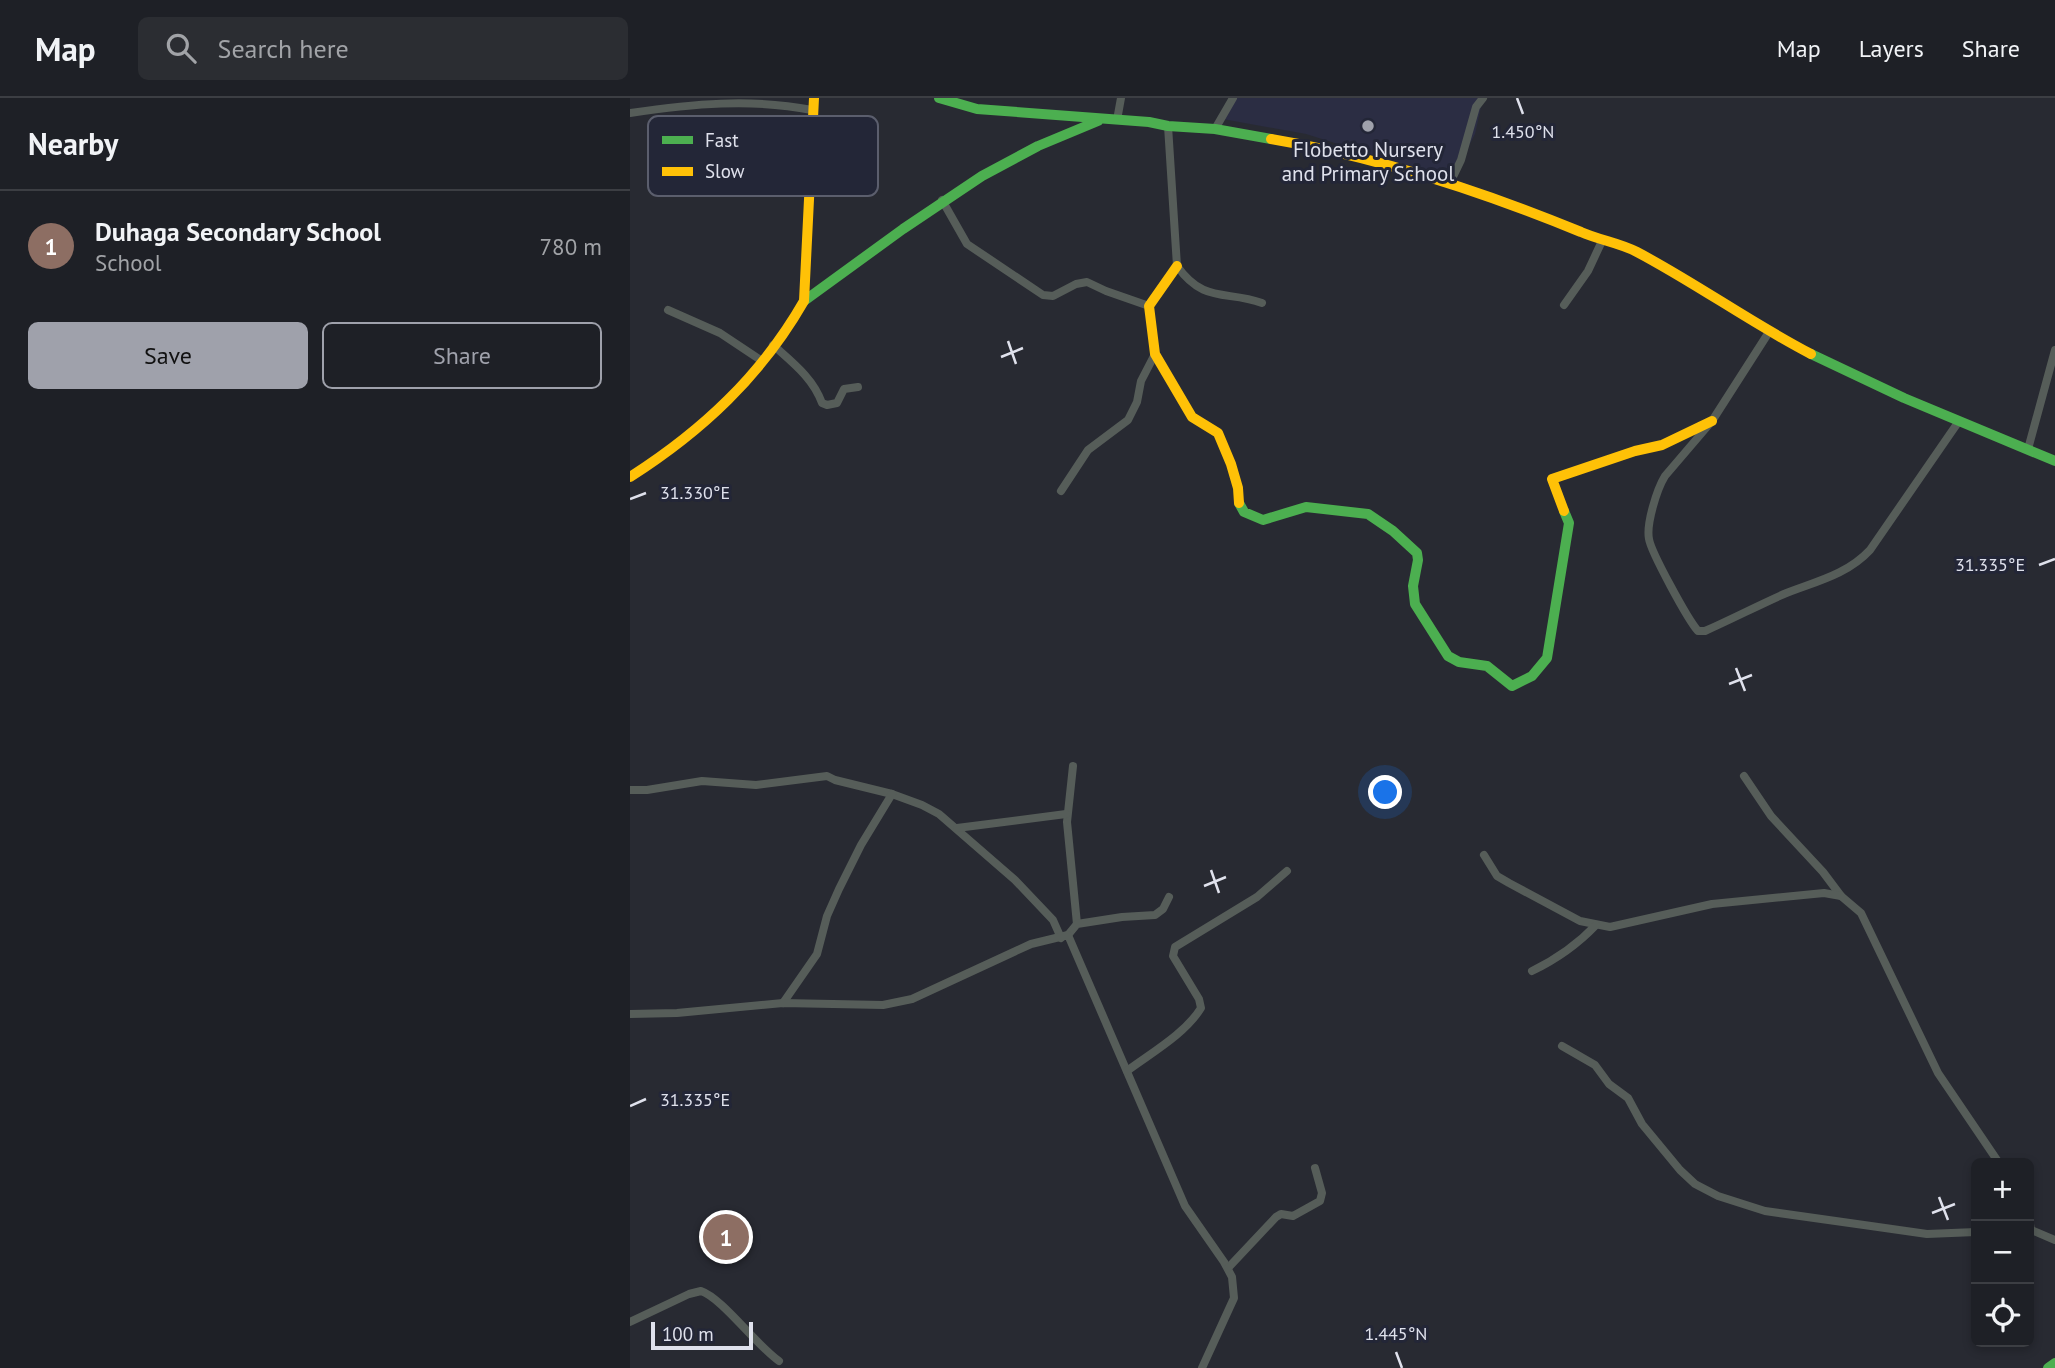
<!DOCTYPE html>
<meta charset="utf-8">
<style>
:root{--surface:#1e2026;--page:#2b2d32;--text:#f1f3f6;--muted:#a1a3a7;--line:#3c3e43;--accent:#9fa1ab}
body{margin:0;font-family:"PT Sans",sans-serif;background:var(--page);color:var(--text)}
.controls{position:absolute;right:21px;bottom:21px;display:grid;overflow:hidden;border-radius:10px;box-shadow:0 4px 10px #0003}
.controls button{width:63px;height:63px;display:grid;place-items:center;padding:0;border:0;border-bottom:2px solid var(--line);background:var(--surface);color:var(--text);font:35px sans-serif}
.scale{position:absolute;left:21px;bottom:18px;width:102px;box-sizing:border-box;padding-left:7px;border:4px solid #dfe1ec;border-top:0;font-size:19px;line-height:24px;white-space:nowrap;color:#dfe1ec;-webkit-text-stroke:5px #232637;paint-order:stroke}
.you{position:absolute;left:756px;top:695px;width:24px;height:24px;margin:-18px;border:5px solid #fff;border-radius:50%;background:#1a73e8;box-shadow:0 0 0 10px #1a73e833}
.badge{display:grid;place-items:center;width:46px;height:46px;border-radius:50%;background:var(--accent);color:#fff;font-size:23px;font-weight:700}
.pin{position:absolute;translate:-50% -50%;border:4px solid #fff;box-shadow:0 2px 7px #0006}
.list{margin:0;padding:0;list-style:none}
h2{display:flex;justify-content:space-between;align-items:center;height:91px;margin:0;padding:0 28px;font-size:30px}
h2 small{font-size:23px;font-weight:400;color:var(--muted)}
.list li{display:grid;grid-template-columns:46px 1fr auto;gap:21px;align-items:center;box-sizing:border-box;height:112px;padding:0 28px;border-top:2px solid var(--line)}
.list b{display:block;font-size:26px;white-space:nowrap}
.list p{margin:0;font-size:23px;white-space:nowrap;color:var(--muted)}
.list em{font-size:23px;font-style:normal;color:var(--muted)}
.actions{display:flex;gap:14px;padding:21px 28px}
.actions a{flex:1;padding:16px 0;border:2px solid var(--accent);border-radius:10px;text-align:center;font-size:24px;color:var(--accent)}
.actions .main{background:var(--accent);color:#111}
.icon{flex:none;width:38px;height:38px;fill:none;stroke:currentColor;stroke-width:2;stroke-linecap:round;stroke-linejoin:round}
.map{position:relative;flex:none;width:1425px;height:1270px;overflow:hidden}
header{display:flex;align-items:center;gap:42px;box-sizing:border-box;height:98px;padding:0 35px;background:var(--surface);border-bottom:2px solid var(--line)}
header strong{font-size:33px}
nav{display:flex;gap:38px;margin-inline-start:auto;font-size:24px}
.search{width:490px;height:63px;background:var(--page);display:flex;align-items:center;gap:18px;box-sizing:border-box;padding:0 24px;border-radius:10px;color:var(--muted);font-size:26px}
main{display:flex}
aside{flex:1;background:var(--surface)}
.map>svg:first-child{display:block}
</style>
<header>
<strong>Map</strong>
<div class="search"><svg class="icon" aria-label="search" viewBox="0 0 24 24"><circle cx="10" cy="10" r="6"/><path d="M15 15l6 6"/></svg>Search here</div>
<nav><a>Map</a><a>Layers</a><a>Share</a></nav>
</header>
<main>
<aside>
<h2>Nearby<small></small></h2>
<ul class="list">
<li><span class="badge" style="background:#8d6e63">1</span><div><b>Duhaga Secondary School</b><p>School</p></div><em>780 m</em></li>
</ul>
<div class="actions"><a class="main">Save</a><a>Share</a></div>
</aside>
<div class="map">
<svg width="1425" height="1270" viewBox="0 0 1425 1270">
<rect width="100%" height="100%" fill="#282a32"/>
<polygon fill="#2b2d43" points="600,0 853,0 845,36 827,71 788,71 676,36 587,20"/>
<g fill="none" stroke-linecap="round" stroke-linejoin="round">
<g stroke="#565d59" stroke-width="8">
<path d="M0,15C61,6 121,0 182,12"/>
<polyline points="487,22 491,0"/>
<path d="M538,28L547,168C574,206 596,192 632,205"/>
<polyline points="585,31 603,0"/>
<polyline points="820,85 831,62 846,9 853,0"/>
<polyline points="312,102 337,146 413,197 423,198 446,186 457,184 476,193 519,208"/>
<polyline points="934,207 958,173 972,143"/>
<polyline points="38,212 90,235 132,263"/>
<path d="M1139,234L1082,323L1035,378C1027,391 1016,426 1019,441C1021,454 1058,522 1068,533H1075C1102,521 1127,508 1154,496C1184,484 1217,477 1240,452L1329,323"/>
<path d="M143,247C163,265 183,280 192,305L197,307L207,305L214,291L228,289"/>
<polyline points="1398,351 1425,252"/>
<polyline points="431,393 458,352 498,322 507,304 511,283 525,256"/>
<polyline points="443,668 437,724 447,826"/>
<polyline points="1114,678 1141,718 1193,774 1211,798"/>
<polyline points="0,692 17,692 72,683 126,687 197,678 205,682 262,696 292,707 309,716 385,782 423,822 431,840"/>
<polyline points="327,730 436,716"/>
<polyline points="854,757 867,778 879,785 950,823 980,829 1082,806 1194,795 1211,798 1231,815 1308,975 1369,1065"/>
<polyline points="438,837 447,826 492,819 525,817 533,811 539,799"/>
<path d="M902,873C927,861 946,848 966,827"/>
<polyline points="153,905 187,856 197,818 209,791 231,747 262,696"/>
<polyline points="0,916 47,915 153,905 253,907 282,901 401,846 438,837 555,1108 594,1164 602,1179 604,1200 572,1270"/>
<polyline points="932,948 965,967 979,986 998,1000 1012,1026 1050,1072 1065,1086 1088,1098 1135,1113 1241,1128 1297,1136 1346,1134"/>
<path d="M497,973C521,955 555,936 571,910L569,901L543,858L545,849L627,799L657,773"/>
<polyline points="1399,1120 1401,1132"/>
<polyline points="1399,1131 1425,1142"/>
<polyline points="598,1170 646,1119 651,1116 663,1118 690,1103 692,1095 685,1070"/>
<path d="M0,1224L59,1196L71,1193C92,1200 126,1247 149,1263"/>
</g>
<g stroke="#4caf50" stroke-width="10">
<polyline points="309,0 347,11 519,24 538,28 585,31 641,41"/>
<polyline points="174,203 273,131 352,78 408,48 468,23"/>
<polyline points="1181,256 1274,300 1425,363"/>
<polyline points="609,405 614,414 633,422 676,409 738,416 763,433 787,455 788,462 783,488 785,506 818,558 829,564 857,568 882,588 902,578 917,560 939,425 934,413"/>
<polyline points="1418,1270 1425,1265"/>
</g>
<g stroke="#ffc107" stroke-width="10">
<path d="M641,41C749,59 851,93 951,134C969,142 990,145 1007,154C1066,185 1121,225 1181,256"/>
<polyline points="547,168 519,208 525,256 562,319 588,335 601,366 608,390 609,405"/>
<path d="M0,379C72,333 131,278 174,203L184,0"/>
<polyline points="934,413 922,381 1005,353 1032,347 1082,323"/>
</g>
</g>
<path fill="none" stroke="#dfe1ec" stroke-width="2.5" d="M887,0L893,16M378,243L386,266M371,259L393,250M0,401L16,395M1409,467L1425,461M1106,570L1115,593M1099,586L1122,577M581,772L589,795M574,788L596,779M0,1008L16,1001M1309,1099L1318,1122M1302,1115L1325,1106M766,1254L772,1270"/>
<circle fill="#9fa1ab" stroke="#232637" stroke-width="2.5" cx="738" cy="28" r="7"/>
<g text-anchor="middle" stroke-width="6" stroke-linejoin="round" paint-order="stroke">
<g font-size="21" fill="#dfe1ec" stroke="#232637">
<text x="738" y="59">Flobetto Nursery<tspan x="738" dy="24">and Primary School</tspan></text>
</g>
</g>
<rect x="18" y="18" width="230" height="80" rx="10" fill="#232637" stroke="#5b5e6d" stroke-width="2"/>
<rect x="32" y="38" width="31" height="8" fill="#4caf50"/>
<rect x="32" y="69" width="31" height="9" fill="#ffc107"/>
<g font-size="19" fill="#dfe1ec">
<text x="75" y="49">Fast</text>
<text x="75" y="80">Slow</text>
</g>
<g font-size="18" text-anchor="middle" fill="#dfe1ec" stroke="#232637" stroke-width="6" stroke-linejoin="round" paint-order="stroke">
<text x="893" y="40">1.450°N</text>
<text x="65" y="401">31.330°E</text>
<text x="1360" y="473">31.335°E</text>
<text x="65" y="1008">31.335°E</text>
<text x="766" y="1242">1.445°N</text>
</g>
</svg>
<div class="controls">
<button>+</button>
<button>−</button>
<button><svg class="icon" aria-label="locate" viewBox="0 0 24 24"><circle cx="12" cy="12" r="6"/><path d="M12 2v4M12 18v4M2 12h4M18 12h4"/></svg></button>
</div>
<div class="scale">100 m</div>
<div class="you"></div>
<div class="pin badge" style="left:96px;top:1139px;background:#8d6e63">1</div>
</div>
</main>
